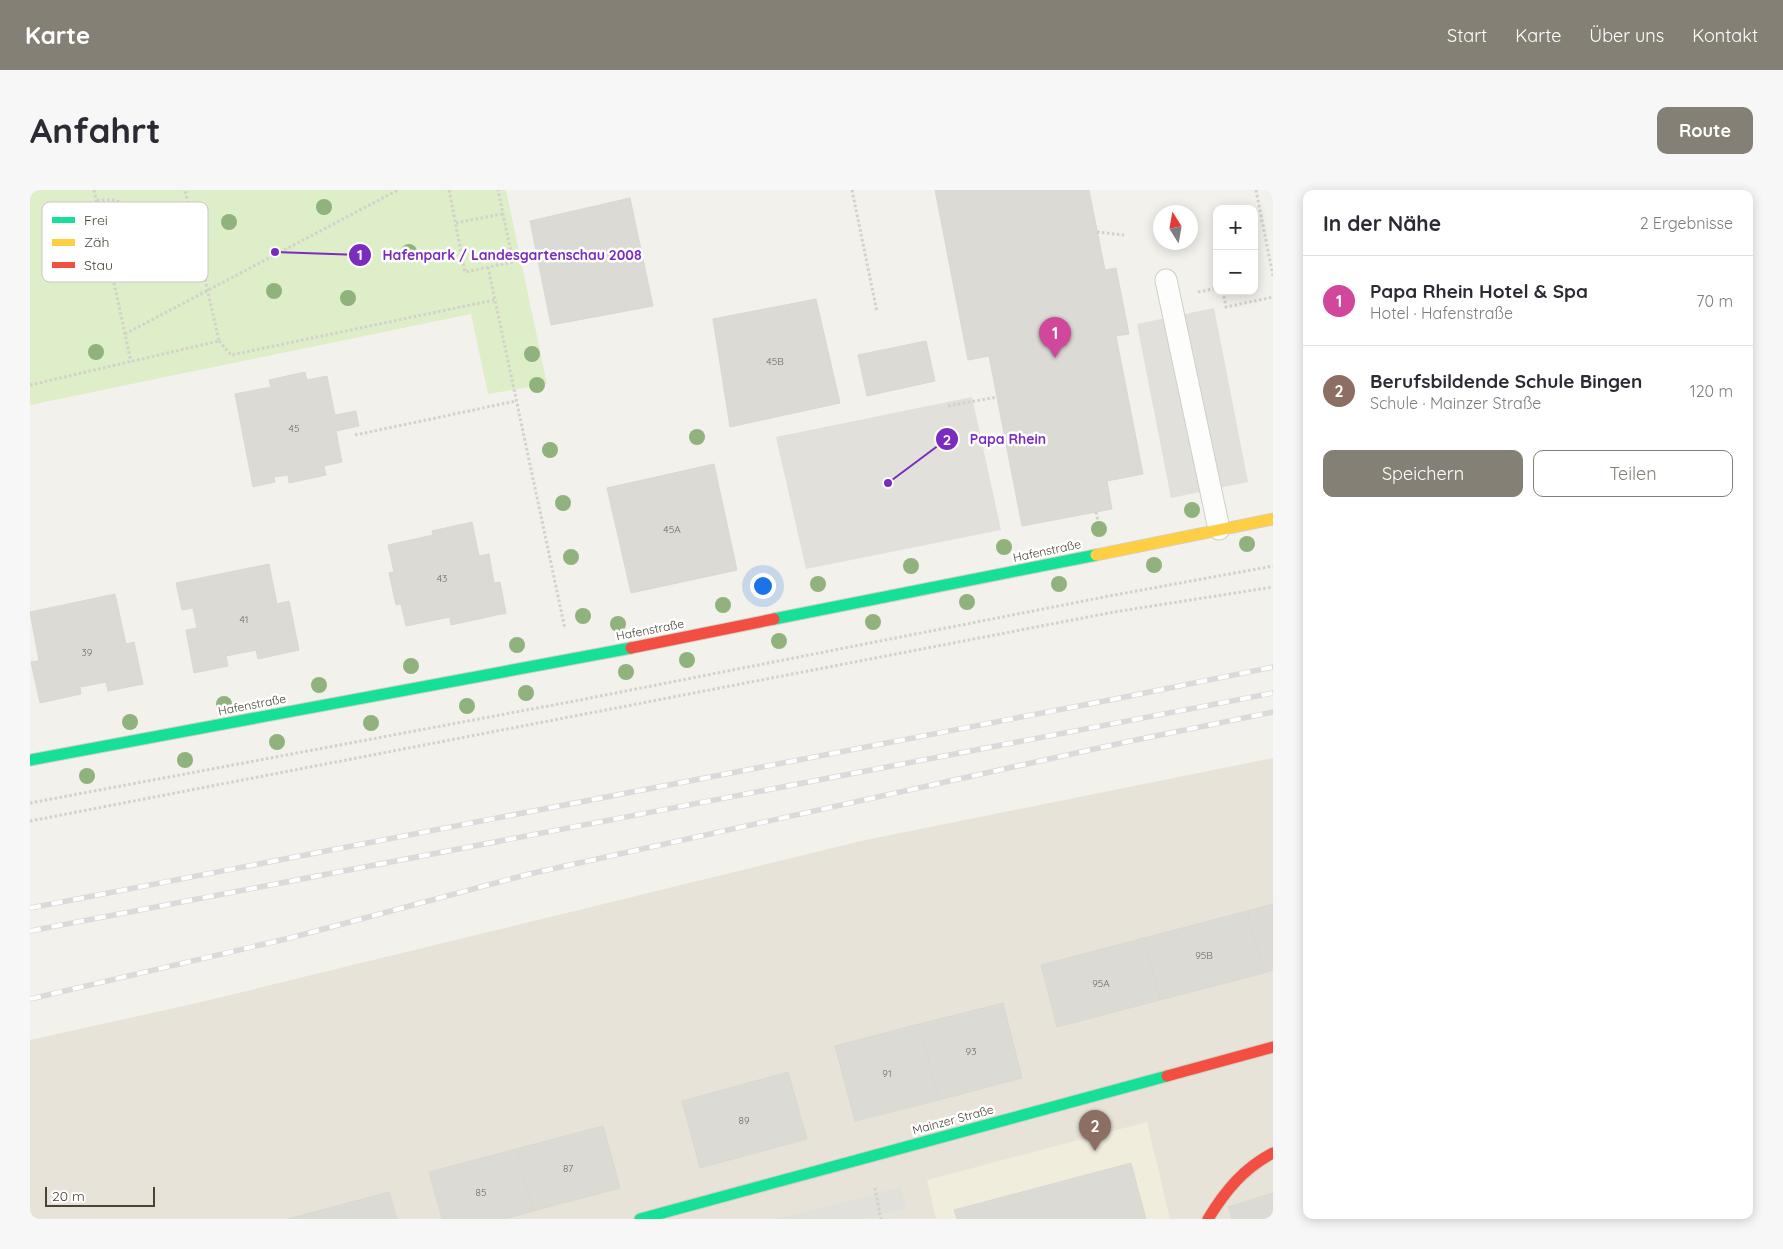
<!DOCTYPE html>
<html lang="de">
<meta charset="utf-8">
<style>
:root{--surface:#fff;--page:#f7f7f7;--text:#2b2b33;--muted:#7c7c81;--line:#e1e1e2;--accent:#858075}
body{margin:0;font-family:Quicksand,sans-serif;background:var(--page);color:var(--text)}
.controls{position:absolute;right:15px;top:15px;display:grid;overflow:hidden;border-radius:10px;box-shadow:0 2px 12px #0003}
.controls button{width:45px;height:45px;display:grid;place-items:center;padding:0;border:0;border-bottom:1px solid var(--line);background:var(--surface);color:var(--text);font:25px sans-serif}
.compass{position:absolute;left:1123px;top:15px;width:45px;height:45px;border-radius:50%;background:var(--surface);box-shadow:0 2px 12px #0003;rotate:349deg}
.scale{position:absolute;left:15px;bottom:12px;width:110px;box-sizing:border-box;padding-left:5px;border:2px solid #4a4336;border-top:0;font-size:14px;line-height:18px;white-space:nowrap;color:#4a4336;-webkit-text-stroke:4px #fff;paint-order:stroke}
.you{position:absolute;left:732px;top:395px;width:18px;height:18px;margin:-12px;border:4px solid #fff;border-radius:50%;background:#1a73e8;box-shadow:0 0 0 8px #1a73e833}
.badge{display:grid;place-items:center;width:32px;height:32px;border-radius:50%;background:var(--accent);color:#fff;font-size:16px;font-weight:700}
.pin{position:absolute;translate:-50% -41px;filter:drop-shadow(0 1px 2px #0008)}
.pin::after{content:'';position:absolute;top:26px;width:18px;height:15px;background:inherit;clip-path:polygon(0 0,100% 0,50% 100%)}
.list{margin:0;padding:0;list-style:none}
h2{display:flex;justify-content:space-between;align-items:center;height:65px;margin:0;padding:0 20px;font-size:21px}
h2 small{font-size:16px;font-weight:400;color:var(--muted)}
.list li{display:grid;grid-template-columns:32px 1fr auto;gap:15px;align-items:center;box-sizing:border-box;height:90px;padding:0 20px;border-top:1px solid var(--line)}
.list b{display:block;font-size:19px;white-space:nowrap}
.list p{margin:0;font-size:16px;white-space:nowrap;color:var(--muted)}
.list em{font-size:16px;font-style:normal;color:var(--muted)}
.actions{display:flex;gap:10px;padding:15px 20px}
.actions a{flex:1;padding:11px 0;border:1px solid var(--accent);border-radius:10px;text-align:center;font-size:18px;color:var(--accent)}
.actions .main{background:var(--accent);color:#fff}
.map{position:relative;flex:none;width:1243px;height:1029px;overflow:hidden;border-radius:10px}
header{display:flex;align-items:center;gap:30px;box-sizing:border-box;height:70px;padding:0 25px;background:var(--accent);color:#fff}
header strong{font-size:24px}
nav{display:flex;gap:28px;margin-inline-start:auto;font-size:18px}
.intro{display:flex;align-items:center;justify-content:space-between;box-sizing:border-box;height:120px;padding:0 30px}
h1{margin:0;font-size:35px}
.button{padding:12px 22px;border-radius:10px;background:var(--accent);color:#fff;font-size:18px;font-weight:700}
main{display:flex;gap:30px;padding:0 30px}
aside{flex:1;background:var(--surface);border-radius:10px;box-shadow:0 2px 12px #0003}
.map>svg:first-child{display:block}
</style>
<header>
<strong>Karte</strong>
<nav><a>Start</a><a>Karte</a><a>Über uns</a><a>Kontakt</a></nav>
</header>
<div class="intro"><h1>Anfahrt</h1><a class="button">Route</a></div>
<main>
<div class="map">
<svg width="1243" height="1029" viewBox="0 0 1243 1029">
<rect width="100%" height="100%" fill="#f2f1eb"/>
<polygon fill="#e7e3d8" points="1243,568 1243,1029 0,1029 0,850 163,814 831,651"/>
<polygon fill="#f0eddd" points="1117,932 1140,1029 906,1029 897,990"/>
<polygon fill="#ddeec9" points="0,0 476,0 517,194 458,204 441,124 0,215"/>
<g fill="#e1e0da">
<polygon points="1184,118 1218,292 1141,308 1107,134"/>
<polygon points="942,207 971,340 776,379 746,247"/>
<polygon points="871,997 876,1018 834,1029 746,1029"/>
</g>
<g fill="#dcdad4" stroke="#dad8d1">
<polygon points="905,0 1059,0 1075,80 1086,78 1099,144 1086,146 1113,284 1077,291 1082,319 992,336 959,166 938,170"/>
<polygon points="600,8 623,116 521,135 500,31"/>
<polygon points="786,109 810,213 700,237 683,129"/>
<polygon points="896,151 905,191 837,206 828,165"/>
<polygon points="275,182 277,190 297,186 305,225 326,221 329,236 306,241 312,272 294,276 296,285 259,293 258,285 244,287 245,292 223,297 205,204 241,197 239,190"/>
<polygon points="684,274 707,380 601,403 577,298"/>
<polygon points="442,332 449,366 459,364 464,393 470,392 476,423 421,435 420,427 376,436 371,414 366,415 359,383 364,382 358,355 403,345 402,341"/>
<polygon points="239,374 247,414 259,411 269,460 228,469 226,460 196,466 198,476 164,483 156,440 167,438 163,418 152,420 146,393"/>
<polygon points="85,404 96,454 104,452 113,494 78,501 76,492 50,497 51,504 10,513 1,472 9,471 0,422"/>
<polygon points="1243,714 1243,780 1234,783 1217,721"/>
<polygon points="1217,721 1234,783 1130,810 1114,748"/>
<polygon points="1114,748 1130,810 1027,837 1011,775"/>
<polygon points="973,813 992,888 909,910 889,834"/>
<polygon points="889,834 909,910 825,931 805,856"/>
<polygon points="758,882 777,949 670,978 652,911"/>
<polygon points="573,936 590,998 503,1021 486,959"/>
<polygon points="486,959 503,1021 475,1029 412,1029 399,982"/>
<polygon points="1101,973 1116,1029 927,1029 924,1020"/>
<polygon points="359,1002 367,1029 274,1029 273,1025"/>
<polygon points="1243,1003 1243,1029 1202,1029 1198,1017"/>
<polygon points="273,1025 274,1029 258,1029"/>
</g>
<g fill="none" stroke-linecap="round" stroke-linejoin="round">
<defs>
<polyline id="lane" points="1136,90 1189,339"/>
<g id="fast">
<polyline points="744,429 1066,365"/>
<polyline points="0,570 601,458"/>
<polyline points="610,1029 1137,886"/>
</g>
<polyline id="slow" points="1066,365 1243,329"/>
<g id="jam">
<polyline points="601,458 744,429"/>
<polyline points="1137,886 1243,857"/>
<path d="M1178,1029C1195,1001 1214,978 1243,963"/>
</g>
</defs>
<use href="#lane" stroke="#d0cfc9" stroke-width="23"/>
<use href="#fast" stroke="#d2cfc2" stroke-width="13"/>
<use href="#slow" stroke="#d2cfc2" stroke-width="13"/>
<use href="#jam" stroke="#d2cfc2" stroke-width="13"/>
<g stroke="#d2d1cb" stroke-width="3" stroke-dasharray="2.5 2.5" stroke-linecap="butt">
<polyline points="64,0 101,172"/>
<polyline points="419,0 435,82 483,72 468,0"/>
<polyline points="822,0 847,122"/>
<polyline points="1226,0 1243,86"/>
<polyline points="67,10 85,10 131,31 163,35"/>
<polyline points="426,33 472,24"/>
<polyline points="1067,42 1094,45"/>
<polyline points="458,77 535,439"/>
<polyline points="1193,101 1196,117 1243,107"/>
<polyline points="1168,102 1187,98"/>
<polyline points="95,144 368,0"/>
<polyline points="189,151 201,165 464,110"/>
<polyline points="0,195 189,151 155,0"/>
<polyline points="918,216 967,207"/>
<polyline points="325,245 486,211"/>
<polyline points="1066,322 1068,331"/>
<polyline points="0,613 550,510 1079,406 1243,376"/>
<polyline points="0,631 1084,422 1243,397"/>
<polyline points="845,998 851,1029"/>
</g>
<use href="#lane" stroke="#fdfdfc" stroke-width="21"/>
<use href="#fast" stroke="#16e098" stroke-width="11"/>
<use href="#slow" stroke="#ffcf43" stroke-width="11"/>
<use href="#jam" stroke="#f24e42" stroke-width="11"/>
<defs>
<g id="rail">
<polyline points="0,718 1085,509 1243,477"/>
<polyline points="0,741 1243,503"/>
<polyline points="0,809 260,748 499,684 1096,552 1243,522"/>
</g>
</defs>
<use href="#rail" stroke="#dadad9" stroke-width="5.5"/>
<use href="#rail" stroke="#fff" stroke-width="4" stroke-dasharray="11" stroke-linecap="butt"/>
</g>
<g fill="#90b37e">
<circle cx="294" cy="17" r="8"/>
<circle cx="199" cy="32" r="8"/>
<circle cx="379" cy="62" r="8"/>
<circle cx="244" cy="101" r="8"/>
<circle cx="318" cy="108" r="8"/>
<circle cx="66" cy="162" r="8"/>
<circle cx="502" cy="164" r="8"/>
<circle cx="507" cy="195" r="8"/>
<circle cx="667" cy="247" r="8"/>
<circle cx="520" cy="260" r="8"/>
<circle cx="533" cy="313" r="8"/>
<circle cx="1162" cy="320" r="8"/>
<circle cx="1069" cy="339" r="8"/>
<circle cx="1217" cy="354" r="8"/>
<circle cx="974" cy="357" r="8"/>
<circle cx="541" cy="367" r="8"/>
<circle cx="1124" cy="375" r="8"/>
<circle cx="881" cy="376" r="8"/>
<circle cx="788" cy="394" r="8"/>
<circle cx="1029" cy="394" r="8"/>
<circle cx="937" cy="412" r="8"/>
<circle cx="693" cy="415" r="8"/>
<circle cx="553" cy="426" r="8"/>
<circle cx="843" cy="432" r="8"/>
<circle cx="588" cy="434" r="8"/>
<circle cx="749" cy="451" r="8"/>
<circle cx="487" cy="455" r="8"/>
<circle cx="657" cy="470" r="8"/>
<circle cx="381" cy="476" r="8"/>
<circle cx="596" cy="482" r="8"/>
<circle cx="289" cy="495" r="8"/>
<circle cx="496" cy="503" r="8"/>
<circle cx="194" cy="514" r="8"/>
<circle cx="437" cy="516" r="8"/>
<circle cx="100" cy="532" r="8"/>
<circle cx="341" cy="533" r="8"/>
<circle cx="247" cy="552" r="8"/>
<circle cx="155" cy="570" r="8"/>
<circle cx="57" cy="586" r="8"/>
</g>
<g text-anchor="middle" stroke-width="5" stroke-linejoin="round" paint-order="stroke">
<g font-size="10" fill="#6f6a5e">
<text x="745" y="175">45B</text>
<text x="264" y="242">45</text>
<text x="642" y="343">45A</text>
<text x="412" y="392">43</text>
<text x="214" y="433">41</text>
<text x="57" y="466">39</text>
<text x="1174" y="769">95B</text>
<text x="1071" y="797">95A</text>
<text x="941" y="865">93</text>
<text x="857" y="887">91</text>
<text x="714" y="934">89</text>
<text x="538" y="982">87</text>
<text x="451" y="1006">85</text>
</g>
<g font-size="12" fill="#4a4336" stroke="#fff">
<text transform="translate(1017 361) rotate(-12)" y="4">Hafenstraße</text>
<text transform="translate(620 440) rotate(-11)" y="4">Hafenstraße</text>
<text transform="translate(222 515) rotate(-11)" y="4">Hafenstraße</text>
<text transform="translate(923 930) rotate(-15)" y="4">Mainzer Straße</text>
</g>
</g>
<rect x="12" y="12" width="166" height="80" rx="8" fill="#fff" stroke="#c9c7c3" stroke-width="1"/>
<rect x="22" y="27" width="23" height="6" fill="#16e098"/>
<rect x="22" y="49" width="23" height="7" fill="#ffcf43"/>
<rect x="22" y="72" width="23" height="6" fill="#f24e42"/>
<g font-size="14" fill="#4a4336">
<text x="54" y="35">Frei</text>
<text x="54" y="57">Zäh</text>
<text x="54" y="80">Stau</text>
</g>
<path fill="none" stroke="#7b2cbf" stroke-width="2" d="M245 62L330 65M858 293L917 249"/>
<g fill="#7b2cbf" stroke="#fff" stroke-width="2">
<circle cx="245" cy="62" r="5"/>
<circle cx="858" cy="293" r="5"/>
<circle cx="330" cy="65" r="12"/>
<circle cx="917" cy="249" r="12"/>
</g>
<g font-size="15" text-anchor="middle" font-weight="bold" fill="#fff">
<text x="330" y="70">1</text>
<text x="917" y="255">2</text>
</g>
<g font-size="14" text-anchor="middle" font-weight="bold" fill="#7b2cbf" stroke="#fff" stroke-width="5" stroke-linejoin="round" paint-order="stroke">
<text x="482" y="70">Hafenpark / Landesgartenschau 2008</text>
<text x="978" y="254">Papa Rhein</text>
</g>
</svg>
<div class="controls">
<button>+</button>
<button>−</button>
</div>
<svg class="compass" viewBox="-18 -18 36 36"><path d="M0-13l5 13h-10z" fill="#e53935"/><path d="M0 13l5-13h-10z" fill="#7c7c81"/></svg>
<div class="scale">20 m</div>
<div class="you"></div>
<div class="pin badge" style="left:1025px;top:168px;background:#d1479c">1</div>
<div class="pin badge" style="left:1065px;top:961px;background:#8d6e63">2</div>
</div>
<aside>
<h2>In der Nähe<small>2 Ergebnisse</small></h2>
<ul class="list">
<li><span class="badge" style="background:#d1479c">1</span><div><b>Papa Rhein Hotel &amp; Spa</b><p>Hotel · Hafenstraße</p></div><em>70 m</em></li>
<li><span class="badge" style="background:#8d6e63">2</span><div><b>Berufsbildende Schule Bingen</b><p>Schule · Mainzer Straße</p></div><em>120 m</em></li>
</ul>
<div class="actions"><a class="main">Speichern</a><a>Teilen</a></div>
</aside>
</main>
